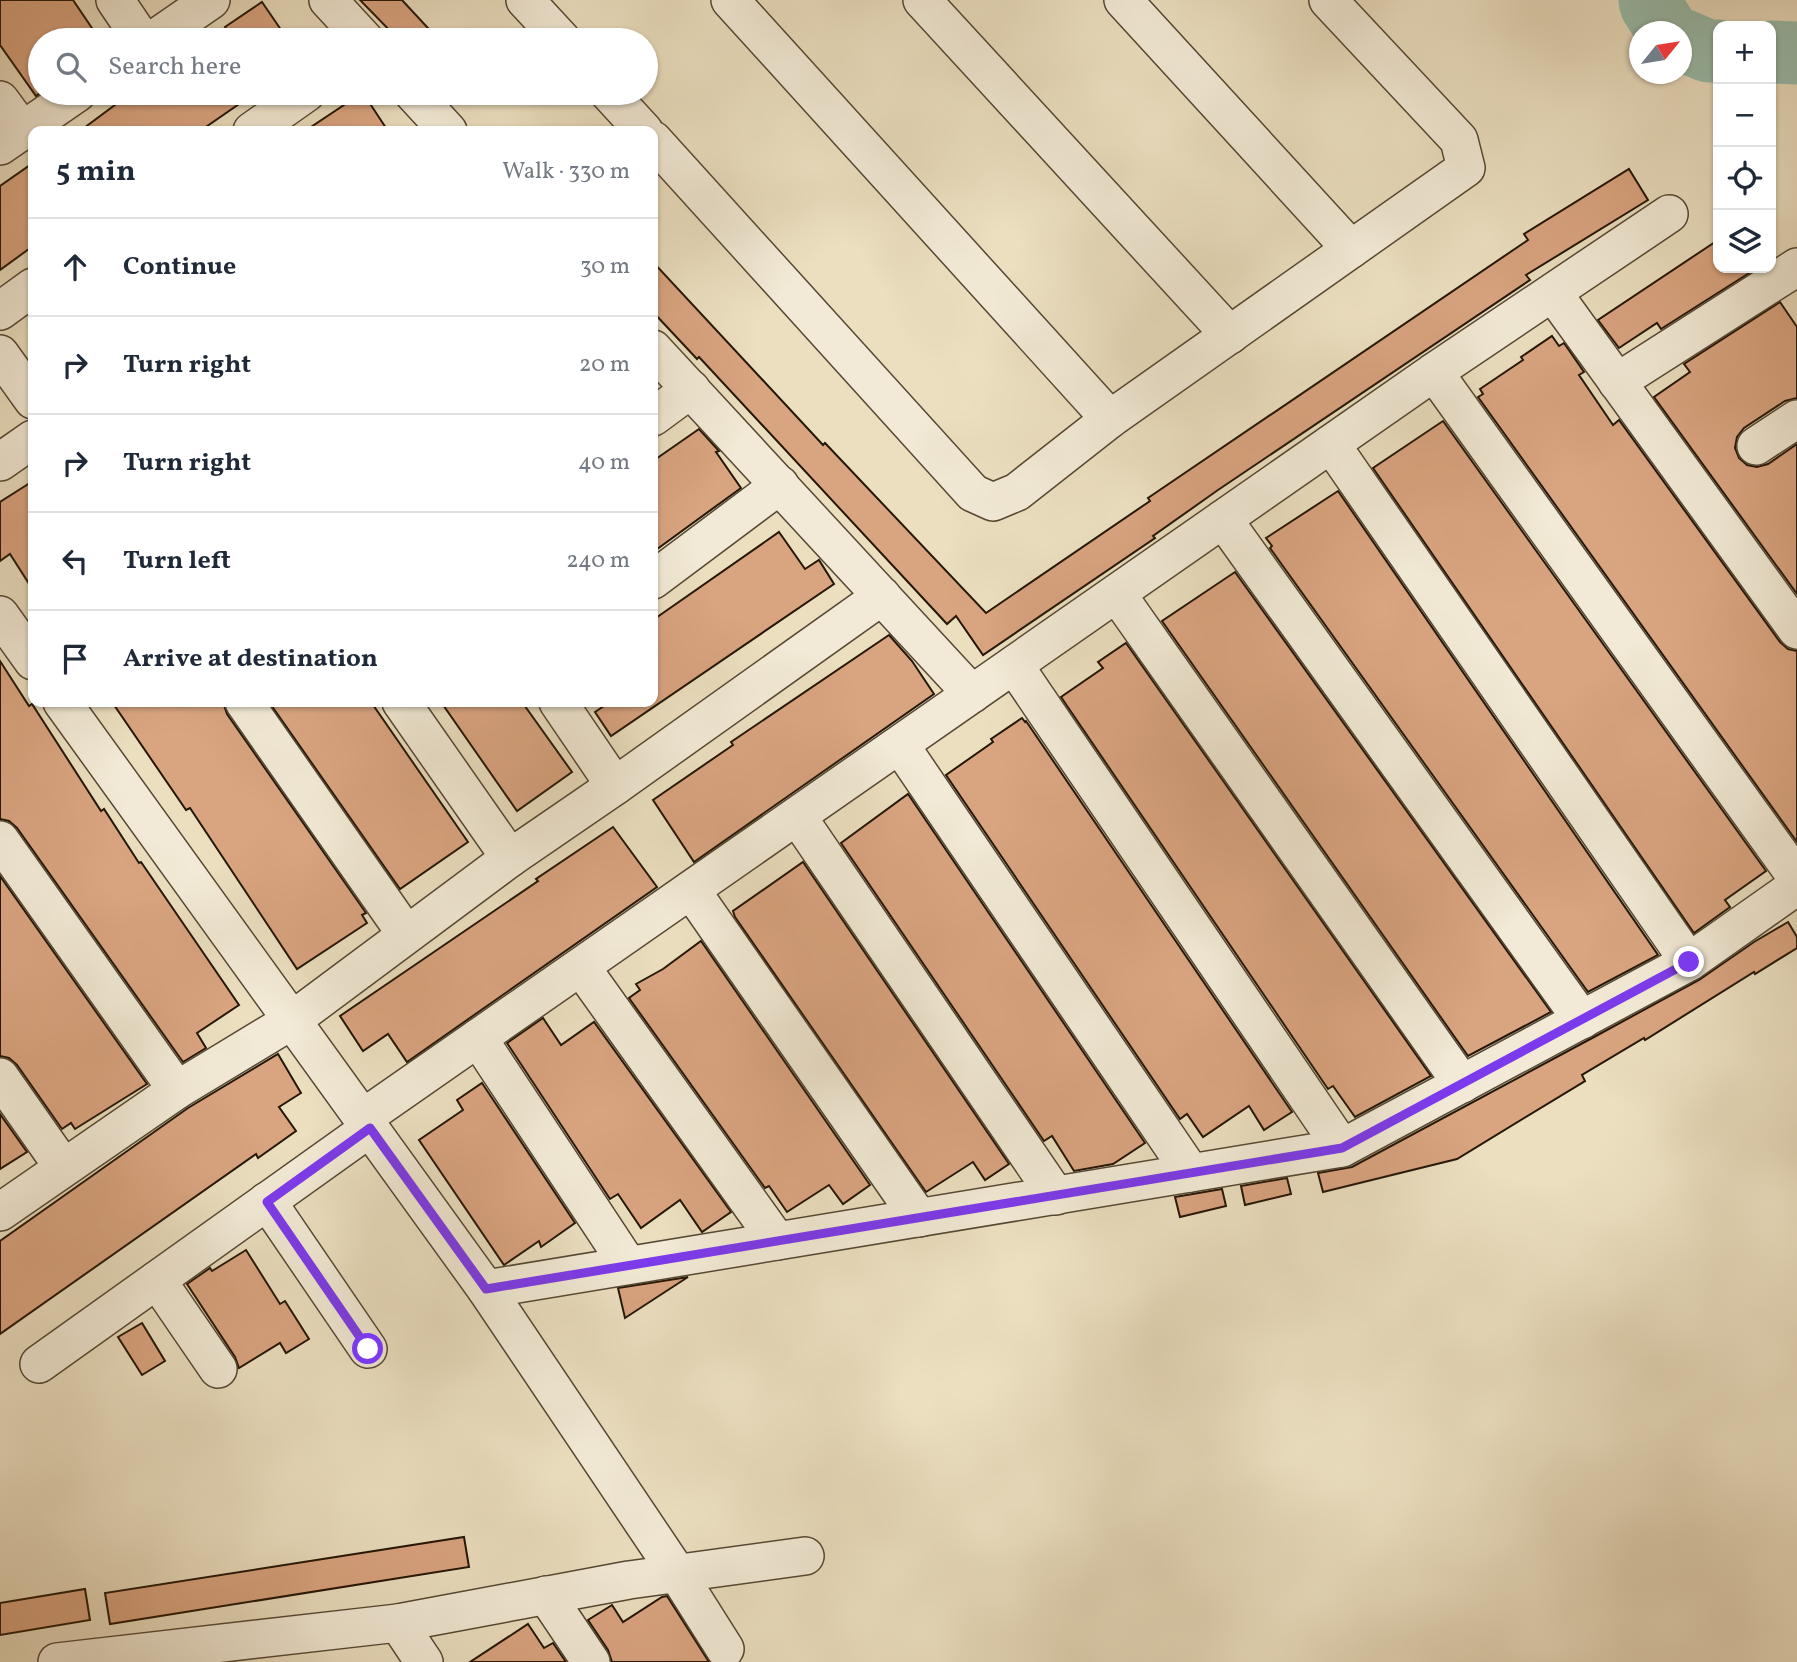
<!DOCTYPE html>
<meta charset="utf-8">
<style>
:root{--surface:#fff;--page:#f2f2f3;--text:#1f2937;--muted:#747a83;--line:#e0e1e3}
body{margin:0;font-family:Vollkorn,serif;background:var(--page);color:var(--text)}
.controls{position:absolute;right:21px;top:21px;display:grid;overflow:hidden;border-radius:14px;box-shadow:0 2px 5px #0004}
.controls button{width:63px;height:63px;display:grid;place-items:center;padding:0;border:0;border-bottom:2px solid var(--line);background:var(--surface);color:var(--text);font:35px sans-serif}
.compass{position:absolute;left:1629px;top:21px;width:63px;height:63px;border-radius:50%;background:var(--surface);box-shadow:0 2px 5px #0004;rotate:60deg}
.stop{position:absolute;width:21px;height:21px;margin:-16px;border:5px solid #7c3aed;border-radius:50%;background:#fff}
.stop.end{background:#7c3aed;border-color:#fff;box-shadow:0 2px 7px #0008}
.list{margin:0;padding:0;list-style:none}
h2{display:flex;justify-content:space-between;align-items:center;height:91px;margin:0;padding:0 28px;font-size:30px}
h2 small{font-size:23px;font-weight:400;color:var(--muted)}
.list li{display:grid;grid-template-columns:46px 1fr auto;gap:21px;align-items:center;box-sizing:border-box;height:98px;padding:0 28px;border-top:2px solid var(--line)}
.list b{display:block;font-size:26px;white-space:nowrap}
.list em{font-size:23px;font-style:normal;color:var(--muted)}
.icon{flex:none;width:38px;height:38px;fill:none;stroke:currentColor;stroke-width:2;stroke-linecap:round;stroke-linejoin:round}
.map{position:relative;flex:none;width:1797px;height:1662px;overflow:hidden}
.search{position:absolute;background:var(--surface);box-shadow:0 2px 5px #0004;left:28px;top:28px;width:630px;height:77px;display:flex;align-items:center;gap:18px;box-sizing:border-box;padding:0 24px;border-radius:38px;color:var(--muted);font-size:26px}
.panel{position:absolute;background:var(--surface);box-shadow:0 2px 5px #0004;left:28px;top:126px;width:630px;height:581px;border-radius:14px}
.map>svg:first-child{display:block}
</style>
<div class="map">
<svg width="1797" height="1662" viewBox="0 0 1797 1662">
<rect width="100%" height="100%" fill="#ebdfc0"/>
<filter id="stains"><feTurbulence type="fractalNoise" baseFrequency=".00286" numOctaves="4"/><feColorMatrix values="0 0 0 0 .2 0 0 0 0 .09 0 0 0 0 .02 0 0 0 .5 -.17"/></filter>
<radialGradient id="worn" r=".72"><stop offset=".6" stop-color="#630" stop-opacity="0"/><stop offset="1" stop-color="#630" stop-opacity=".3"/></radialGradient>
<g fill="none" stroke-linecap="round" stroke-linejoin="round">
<g stroke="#99bdac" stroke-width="63">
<polyline points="1650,0 1651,5 1668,32"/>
<polyline points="1682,40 1708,51 1718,51"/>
<polyline points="1771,52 1797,53"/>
</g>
</g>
<g fill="#d9a480" stroke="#251606" stroke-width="2">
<polygon points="0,0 73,0 100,40 40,40 40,93 36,96 0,45"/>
<polygon points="360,0 402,0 439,40 399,40"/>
<polygon points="262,2 288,40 234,40 225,27"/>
<polygon points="131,93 255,93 200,131 80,131"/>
<polygon points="363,93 388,131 305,131 362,93"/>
<polygon points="33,163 33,246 0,270 0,186"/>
<polygon points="1629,169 1648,200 1526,275 1530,280 1218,490 1153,536 1155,538 983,655 956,616 947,624 699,357 697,359 653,312 653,262 823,445 825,443 986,613 1150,501 1148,498 1528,240 1524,234"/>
<polygon points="1718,240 1718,268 1757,268 1661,329 1657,323 1619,348 1598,320"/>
<polygon points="1780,302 1797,327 1797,398 1785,401 1744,428 1737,437 1735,448 1739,458 1747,465 1757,467 1768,464 1797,444 1797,594 1654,397 1690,372 1684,364"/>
<polygon points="1552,336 1559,346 1564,343 1584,372 1579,375 1613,425 1619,420 1780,642 1788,649 1797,651 1797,842 1478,397 1483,394 1480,389 1523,360 1521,357"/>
<polygon points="1443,421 1766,871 1725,900 1730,907 1694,933 1373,468"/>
<polygon points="699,429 719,451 716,452 741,488 653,552 653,461"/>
<polygon points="33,481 33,590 10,554 0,561 0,502"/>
<polygon points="1338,491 1658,955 1588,992 1270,548 1272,546 1266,538"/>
<polygon points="779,532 805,569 819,560 834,584 611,736 595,712 610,702 653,702 653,620"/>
<polygon points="1235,572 1551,1012 1468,1056 1162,621"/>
<polygon points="889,635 912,661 934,694 694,862 653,800 733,745 731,742"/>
<polygon points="1126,643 1431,1076 1355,1117 1333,1086 1328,1089 1061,697 1103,668 1098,662"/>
<polygon points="0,661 29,706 32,704 101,811 104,809 139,863 141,862 239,1005 197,1033 206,1048 183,1062 17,828 9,821 0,819"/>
<polygon points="112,702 223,702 227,714 366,913 362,915 367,923 297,969 190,808 186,810"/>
<polygon points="269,702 371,702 468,842 400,889"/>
<polygon points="441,702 522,702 572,772 517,811"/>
<polygon points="1022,718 1025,722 1026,721 1292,1112 1264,1130 1249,1106 1203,1137 1187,1114 1180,1119 946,775 993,742 991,739"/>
<polygon points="908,794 1145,1143 1113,1164 1074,1171 1052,1136 1044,1141 841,843"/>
<polygon points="613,827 657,887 407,1062 388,1034 363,1051 340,1016 538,881 536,879"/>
<polygon points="803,862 1009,1164 985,1180 973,1162 926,1192 735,917 733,911"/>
<polygon points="0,876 147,1084 75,1129 71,1123 62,1129 17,1065 9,1058 0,1056"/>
<polygon points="1788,922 1797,937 1797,948 1755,974 1754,972 1645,1040 1644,1038 1582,1075 1585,1081 1457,1159 1323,1192 1318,1173 1352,1167 1594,1037 1699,980 1754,942"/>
<polygon points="701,941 870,1185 843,1204 829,1185 787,1212 769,1186 765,1188 629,998 640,990 636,984 663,969"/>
<polygon points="543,1018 561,1045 594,1022 731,1212 702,1232 680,1200 641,1228 618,1194 610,1199 507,1043"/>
<polygon points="278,1054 301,1093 279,1107 296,1131 258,1158 256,1154 0,1334 0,1241 188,1108"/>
<polygon points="482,1083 575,1223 541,1247 539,1241 504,1265 419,1140 463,1110 457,1100"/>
<polygon points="0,1114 27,1152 0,1169"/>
<polygon points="1287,1178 1291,1194 1245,1205 1241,1186"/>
<polygon points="1222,1189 1226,1206 1180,1217 1175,1197"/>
<polygon points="246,1250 280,1304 285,1301 309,1339 286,1353 280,1343 239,1368 235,1357 187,1284 210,1268 212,1271"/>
<polygon points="688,1277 625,1318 618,1288"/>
<polygon points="142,1323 165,1361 142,1375 118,1337"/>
<polygon points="464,1537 469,1567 110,1624 105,1593"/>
<polygon points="85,1589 90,1620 0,1635 0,1603"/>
<polygon points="667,1596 709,1662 612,1662 608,1650 588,1620 612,1605 623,1622 662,1597"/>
<polygon points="528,1624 544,1648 553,1643 566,1662 470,1662"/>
</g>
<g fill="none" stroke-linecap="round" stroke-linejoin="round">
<defs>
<g id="street">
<polyline points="115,0 142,40"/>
<polyline points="328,0 365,40"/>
<polyline points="525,0 562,40"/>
<polyline points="730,0 1110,419"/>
<polyline points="922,0 1230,335"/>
<polyline points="1123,0 1351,249"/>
<polyline points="153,40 211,0"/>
<polyline points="413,93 448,131"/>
<polyline points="609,93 644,131"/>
<polyline points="0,100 22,130"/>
<polyline points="252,131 306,93"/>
<polyline points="653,140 973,493 993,502 1017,492 1110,419 1466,168 1459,140 1328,0"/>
<polyline points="0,146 77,93"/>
<polyline points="1553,293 1797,630"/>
<polyline points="0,311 33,287"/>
<polyline points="653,349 972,694"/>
<polyline points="0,354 33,400"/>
<polyline points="1434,372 1797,878"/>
<polyline points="1617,382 1797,267"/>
<polyline points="653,417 691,389"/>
<polyline points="1331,444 1689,962"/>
<polyline points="1756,446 1797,419"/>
<polyline points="0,462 33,439"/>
<polyline points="1223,519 1582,1020"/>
<polyline points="653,580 780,485"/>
<polyline points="1117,594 1462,1084"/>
<polyline points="0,615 33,661"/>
<polyline points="1014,665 1342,1148"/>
<polyline points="62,702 486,1289 677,1573 725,1649"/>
<polyline points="244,702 406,934"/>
<polyline points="401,702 510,858"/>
<polyline points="558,702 615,786"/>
<polyline points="900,745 1191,1173"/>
<polyline points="797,816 1056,1196"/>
<polyline points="0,840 177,1090"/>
<polyline points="691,890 919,1218"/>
<polyline points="581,967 777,1241"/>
<polyline points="478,1038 628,1265"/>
<polyline points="0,1077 63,1167"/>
<polyline points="363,1118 1434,372 1669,214"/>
<polyline points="267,1201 368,1349"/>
<polyline points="0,1212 177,1090 291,1021 510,858 615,786 882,596"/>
<polyline points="157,1280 218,1369"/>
<polyline points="486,1289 1342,1148 1689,962 1797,886"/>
<polyline points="39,1364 370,1128"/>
<polyline points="546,1595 591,1662"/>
<polyline points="398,1623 424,1662"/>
<polyline points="57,1662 398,1623 629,1580 805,1556"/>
</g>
</defs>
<use href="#street" stroke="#564834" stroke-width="40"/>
<use href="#street" stroke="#f2ead6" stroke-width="37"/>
</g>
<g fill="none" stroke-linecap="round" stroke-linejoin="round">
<polyline stroke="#7c3aed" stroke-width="9" points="368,1349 267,1202 370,1128 486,1289 1342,1148 1689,962"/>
</g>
<rect width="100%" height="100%" filter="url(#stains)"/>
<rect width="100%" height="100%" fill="url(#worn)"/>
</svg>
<div class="controls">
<button>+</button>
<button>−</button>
<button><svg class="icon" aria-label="locate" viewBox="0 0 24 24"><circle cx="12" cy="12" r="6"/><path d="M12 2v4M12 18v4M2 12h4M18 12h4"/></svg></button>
<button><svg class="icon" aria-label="layers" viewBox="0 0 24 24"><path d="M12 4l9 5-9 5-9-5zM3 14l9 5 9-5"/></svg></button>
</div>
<svg class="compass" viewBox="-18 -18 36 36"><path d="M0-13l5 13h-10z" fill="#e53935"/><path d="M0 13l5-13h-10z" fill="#747a83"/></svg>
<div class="stop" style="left:368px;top:1349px"></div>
<div class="stop end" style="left:1689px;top:962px"></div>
<div class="search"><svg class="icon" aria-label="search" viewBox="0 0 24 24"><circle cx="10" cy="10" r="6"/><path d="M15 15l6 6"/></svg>Search here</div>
<section class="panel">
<h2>5 min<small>Walk · 330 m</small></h2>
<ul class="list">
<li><svg class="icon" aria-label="ahead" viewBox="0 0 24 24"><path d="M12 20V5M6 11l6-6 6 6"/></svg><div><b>Continue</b></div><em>30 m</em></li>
<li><svg class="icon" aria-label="right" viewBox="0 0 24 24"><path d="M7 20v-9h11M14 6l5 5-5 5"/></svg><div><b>Turn right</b></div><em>20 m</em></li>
<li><svg class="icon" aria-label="right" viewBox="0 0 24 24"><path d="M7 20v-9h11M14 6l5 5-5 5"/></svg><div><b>Turn right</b></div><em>40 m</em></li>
<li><svg class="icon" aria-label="left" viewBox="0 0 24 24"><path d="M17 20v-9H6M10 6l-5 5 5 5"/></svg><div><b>Turn left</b></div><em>240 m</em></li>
<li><svg class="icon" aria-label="arrive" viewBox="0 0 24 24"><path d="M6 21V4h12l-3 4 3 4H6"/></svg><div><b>Arrive at destination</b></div></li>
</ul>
</section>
</div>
